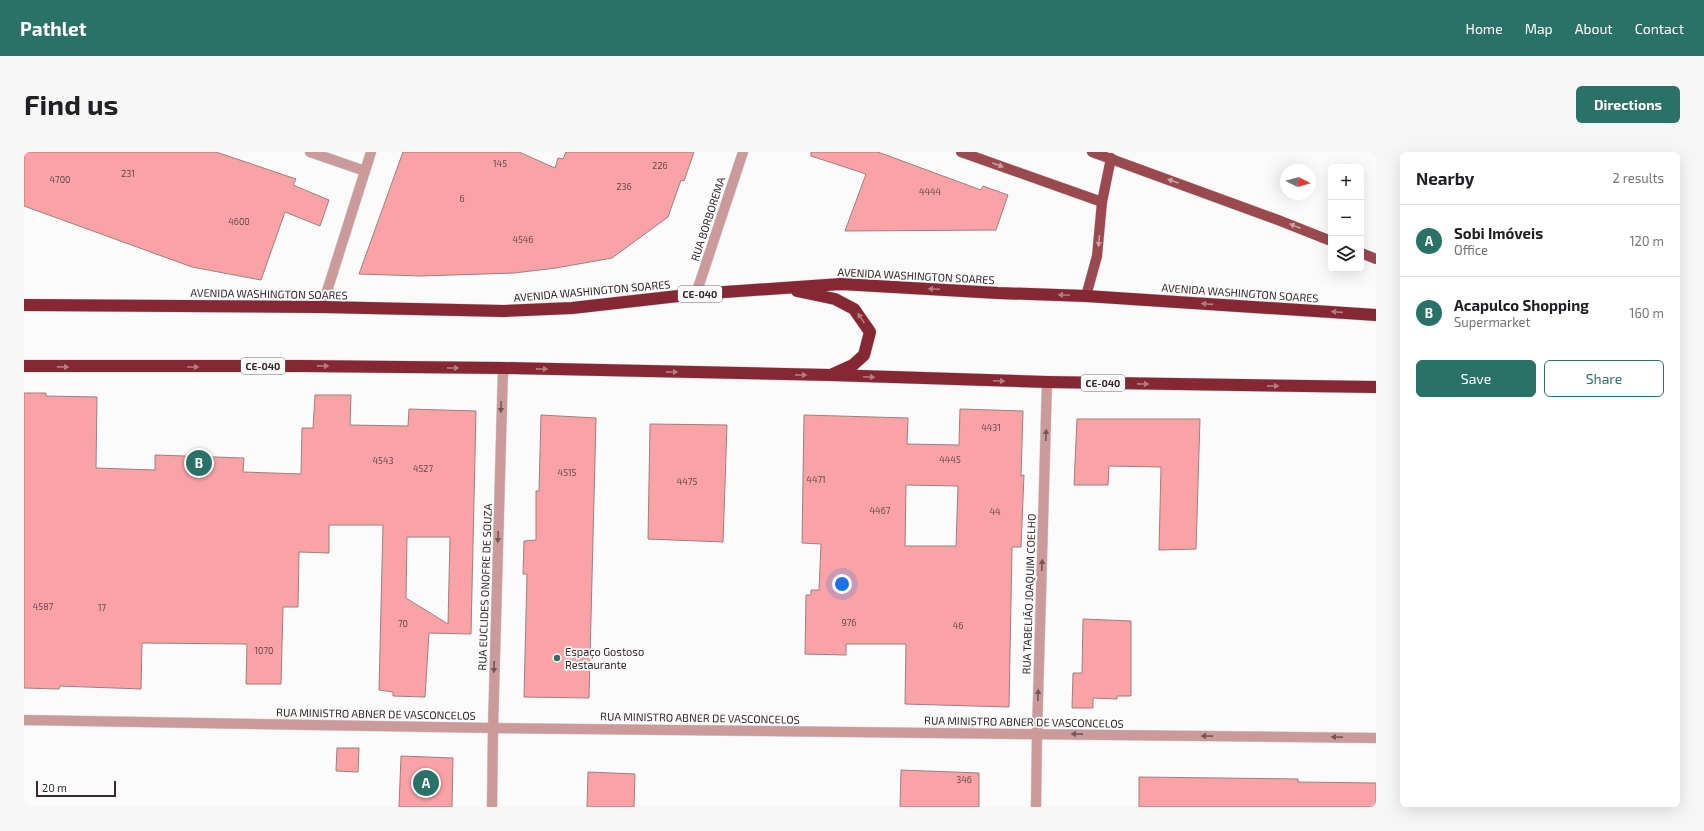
<!DOCTYPE html>
<meta charset="utf-8">
<style>
:root{--surface:#fff;--page:#f6f6f6;--text:#202124;--muted:#757577;--line:#e0e0e0;--accent:#2a7167}
body{margin:0;font-family:"Exo 2",sans-serif;background:var(--page);color:var(--text)}
.controls{position:absolute;right:12px;top:12px;display:grid;overflow:hidden;border-radius:6px;box-shadow:0 4px 16px #0002}
.controls button{width:36px;height:36px;display:grid;place-items:center;padding:0;border:0;border-bottom:1px solid var(--line);background:var(--surface);color:var(--text);font:20px sans-serif}
.compass{position:absolute;left:1256px;top:12px;width:36px;height:36px;border-radius:50%;background:var(--surface);box-shadow:0 4px 16px #0002;rotate:96deg}
.scale{position:absolute;left:12px;bottom:10px;width:80px;box-sizing:border-box;padding-left:4px;border:2px solid #382929;border-top:0;font-size:11px;line-height:14px;white-space:nowrap;color:#382929;-webkit-text-stroke:3px #fbfbfb;paint-order:stroke}
.you{position:absolute;left:818px;top:432px;width:14px;height:14px;margin:-10px;border:3px solid #fff;border-radius:50%;background:#1a73e8;box-shadow:0 0 0 6px #1a73e833}
.badge{display:grid;place-items:center;width:26px;height:26px;border-radius:50%;background:var(--accent);color:#fff;font-size:13px;font-weight:700}
.pin{position:absolute;translate:-50% -50%;border:2px solid #fff;box-shadow:0 1px 4px #0006}
.list{margin:0;padding:0;list-style:none}
h2{display:flex;justify-content:space-between;align-items:center;height:52px;margin:0;padding:0 16px;font-size:17px}
h2 small{font-size:13px;font-weight:400;color:var(--muted)}
.list li{display:grid;grid-template-columns:26px 1fr auto;gap:12px;align-items:center;box-sizing:border-box;height:72px;padding:0 16px;border-top:1px solid var(--line)}
.list b{display:block;font-size:15px;white-space:nowrap}
.list p{margin:0;font-size:13px;white-space:nowrap;color:var(--muted)}
.list em{font-size:13px;font-style:normal;color:var(--muted)}
.actions{display:flex;gap:8px;padding:12px 16px}
.actions a{flex:1;padding:9px 0;border:1px solid var(--accent);border-radius:6px;text-align:center;font-size:14px;color:var(--accent)}
.actions .main{background:var(--accent);color:#fff}
.icon{flex:none;width:22px;height:22px;fill:none;stroke:currentColor;stroke-width:2;stroke-linecap:round;stroke-linejoin:round}
.map{position:relative;flex:none;width:1352px;height:655px;overflow:hidden;border-radius:6px}
header{display:flex;align-items:center;gap:24px;box-sizing:border-box;height:56px;padding:0 20px;background:var(--accent);color:#fff}
header strong{font-size:19px}
nav{display:flex;gap:22px;margin-inline-start:auto;font-size:14px}
.intro{display:flex;align-items:center;justify-content:space-between;box-sizing:border-box;height:96px;padding:0 24px}
h1{margin:0;font-size:28px}
.button{padding:10px 18px;border-radius:6px;background:var(--accent);color:#fff;font-size:14px;font-weight:700}
main{display:flex;gap:24px;padding:0 24px}
aside{flex:1;background:var(--surface);border-radius:6px;box-shadow:0 4px 16px #0002}
.map>svg:first-child{display:block}
</style>
<header>
<strong>Pathlet</strong>
<nav><a>Home</a><a>Map</a><a>About</a><a>Contact</a></nav>
</header>
<div class="intro"><h1>Find us</h1><a class="button">Directions</a></div>
<main>
<div class="map">
<svg width="1352" height="655" viewBox="0 0 1352 655">
<rect width="100%" height="100%" fill="#fbfbfb"/>
<g fill="#f9a3a7" stroke="#a27d7e" fill-rule="evenodd">
<polygon points="0,0 192,0 272,27 269,33 305,48 296,74 261,60 237,128 168,115 0,54"/>
<polygon points="379,0 495,0 531,16 534,6 539,7 542,0 670,0 660,29 657,28 644,65 588,106 532,116 490,121 397,124 335,122"/>
<polygon points="787,0 854,0 957,38 959,34 984,43 972,78 821,79 842,22 787,4"/>
<path d="M0,241H22V244L73,245L72,316L131,318V303L220,306L219,320L277,322L278,276H289L291,243H327L326,273L384,274L385,257L452,259L447,482L405,481L401,545L369,544V540L355,538L359,373H305V401L275,400L274,455H259L257,532H222L223,492L118,491L117,537L36,534L35,537L0,536ZM383,385H426L424,472L382,446Z"/>
<path d="M936,257L999,259L997,324L1000,323L997,395H988L985,555L881,552L882,492H822V503L781,502L782,443H787V438H795L797,392L778,391L780,263L884,266L883,292L935,293ZM882,333L934,334L932,394H881Z"/>
<polygon points="517,263 572,266 565,546 500,545 503,422 499,422 500,389 512,388 512,339 515,339"/>
<polygon points="1053,267 1176,267 1172,397 1135,398 1137,315 1085,314 1084,333 1050,333"/>
<polygon points="626,272 703,273 699,390 624,387"/>
<polygon points="1059,467 1107,469 1107,544 1093,544 1093,547 1069,546 1069,556 1048,556 1049,521 1058,521"/>
<polygon points="313,596 335,596 334,620 312,619"/>
<polygon points="377,604 429,606 428,655 375,655"/>
<polygon points="877,618 955,621 955,655 876,655"/>
<polygon points="564,620 611,622 610,655 563,655"/>
<polygon points="1115,625 1274,627 1274,630 1352,631 1352,655 1115,655"/>
</g>
<g fill="none" stroke-linecap="round" stroke-linejoin="round">
<defs>
<g id="minor">
<polyline points="286,0 341,19"/>
<polyline points="672,142 719,0"/>
<polyline points="298,155 347,0"/>
<polyline points="0,568 469,576 1352,586"/>
<polyline points="468,655 469,576 479,216"/>
<polyline points="1012,655 1013,582 1023,230"/>
</g>
<g id="major">
<polyline points="937,0 1078,50"/>
<polyline points="1068,0 1254,68 1307,89"/>
<polyline points="1337,101 1352,107"/>
<polyline points="1062,144 1073,104 1078,50 1087,6"/>
</g>
<g id="highway">
<polyline points="773,139 811,147 830,157 846,180 840,203 829,213 809,222"/>
<polyline points="0,153 298,155 480,159 548,156 672,142 817,132 974,141 1062,144 1352,163"/>
<polyline points="0,214 277,214 479,216 806,223 1023,230 1352,235"/>
</g>
</defs>
<use href="#minor" stroke="#d8d5d5" stroke-width="11"/>
<use href="#major" stroke="#d8d5d5" stroke-width="11"/>
<use href="#highway" stroke="#d8d5d5" stroke-width="13"/>
<use href="#minor" stroke="#cb9b9c" stroke-width="10"/>
<use href="#major" stroke="#9a494f" stroke-width="10"/>
<use href="#highway" stroke="#862834" stroke-width="12"/>
</g>
<defs><path id="oneway-solid" d="M-6-.8H1V-3.2L6.5 0L1 3.2V.8H-6Z"/></defs>
<g fill="#caa2a5">
<use href="#oneway-solid" transform="translate(974 13) rotate(20)"/>
<use href="#oneway-solid" transform="translate(1149 29) rotate(-160)"/>
<use href="#oneway-solid" transform="translate(1271 74) rotate(-158)"/>
<use href="#oneway-solid" transform="translate(1075 89) rotate(95)"/>
</g>
<g fill="#b57c84">
<use href="#oneway-solid" transform="translate(910 137) rotate(-177)"/>
<use href="#oneway-solid" transform="translate(1040 143) rotate(-178)"/>
<use href="#oneway-solid" transform="translate(1183 152) rotate(-176)"/>
<use href="#oneway-solid" transform="translate(1313 160) rotate(-176)"/>
<use href="#oneway-solid" transform="translate(837 166) rotate(-124)"/>
<use href="#oneway-solid" transform="translate(299 214) rotate(1)"/>
<use href="#oneway-solid" transform="translate(39 215) rotate(1)"/>
<use href="#oneway-solid" transform="translate(169 215)"/>
<use href="#oneway-solid" transform="translate(429 216) rotate(1)"/>
<use href="#oneway-solid" transform="translate(518 217) rotate(1)"/>
<use href="#oneway-solid" transform="translate(648 220) rotate(1)"/>
<use href="#oneway-solid" transform="translate(777 223) rotate(1)"/>
<use href="#oneway-solid" transform="translate(845 225) rotate(2)"/>
<use href="#oneway-solid" transform="translate(975 229) rotate(2)"/>
<use href="#oneway-solid" transform="translate(1119 232) rotate(1)"/>
<use href="#oneway-solid" transform="translate(1249 234) rotate(1)"/>
</g>
<g fill="#735757">
<use href="#oneway-solid" transform="translate(477 255) rotate(92)"/>
<use href="#oneway-solid" transform="translate(1022 283) rotate(-88)"/>
<use href="#oneway-solid" transform="translate(474 385) rotate(92)"/>
<use href="#oneway-solid" transform="translate(1018 413) rotate(-88)"/>
<use href="#oneway-solid" transform="translate(470 515) rotate(92)"/>
<use href="#oneway-solid" transform="translate(1014 543) rotate(-88)"/>
<use href="#oneway-solid" transform="translate(1053 582) rotate(-179)"/>
<use href="#oneway-solid" transform="translate(1183 584) rotate(-179)"/>
<use href="#oneway-solid" transform="translate(1313 585) rotate(-179)"/>
</g>
<circle fill="#2a7167" stroke="#fbfbfb" stroke-width="1.5" cx="533" cy="506" r="4"/>
<g text-anchor="middle" stroke-width="3.5" stroke-linejoin="round" paint-order="stroke">
<g font-size="9" fill="#684848">
<text x="476" y="15">145</text>
<text x="636" y="17">226</text>
<text x="104" y="25">231</text>
<text x="36" y="31">4700</text>
<text x="600" y="38">236</text>
<text x="906" y="43">4444</text>
<text x="438" y="50">6</text>
<text x="215" y="73">4600</text>
<text x="499" y="91">4546</text>
<text x="967" y="279">4431</text>
<text x="926" y="311">4445</text>
<text x="359" y="312">4543</text>
<text x="399" y="320">4527</text>
<text x="543" y="324">4515</text>
<text x="792" y="331">4471</text>
<text x="663" y="333">4475</text>
<text x="856" y="362">4467</text>
<text x="971" y="363">44</text>
<text x="19" y="458">4587</text>
<text x="78" y="459">17</text>
<text x="825" y="474">976</text>
<text x="379" y="475">70</text>
<text x="934" y="477">46</text>
<text x="240" y="502">1070</text>
<text x="940" y="631">346</text>
</g>
<g fill="#fbfbfb" stroke="#726868" stroke-width="1">
<rect x="654" y="134" width="44" height="16" rx="3"/>
<rect x="217" y="206" width="44" height="16" rx="3"/>
<rect x="1057" y="223" width="44" height="16" rx="3"/>
</g>
<g font-size="10" font-weight="bold" fill="#382929">
<text x="676" y="146">CE-040</text>
<text x="239" y="218">CE-040</text>
<text x="1079" y="235">CE-040</text>
</g>
<g font-size="11" fill="#382929" stroke="#fbfbfb">
<text transform="translate(684 67) rotate(-72)" y="4">RUA BORBOREMA</text>
<text transform="translate(892 124) rotate(3)" y="4">AVENIDA WASHINGTON SOARES</text>
<text transform="translate(568 139) rotate(-5)" y="4">AVENIDA WASHINGTON SOARES</text>
<text transform="translate(1216 141) rotate(4)" y="4">AVENIDA WASHINGTON SOARES</text>
<text transform="translate(245 142) rotate(1)" y="4">AVENIDA WASHINGTON SOARES</text>
<text transform="translate(461 435) rotate(-88)" y="4">RUA EUCLIDES ONOFRE DE SOUZA</text>
<text transform="translate(1005 442) rotate(-88)" y="4">RUA TABELIÃO JOAQUIM COELHO</text>
<text transform="translate(352 562) rotate(1)" y="4">RUA MINISTRO ABNER DE VASCONCELOS</text>
<text transform="translate(676 566) rotate(1)" y="4">RUA MINISTRO ABNER DE VASCONCELOS</text>
<text transform="translate(1000 570) rotate(1)" y="4">RUA MINISTRO ABNER DE VASCONCELOS</text>
</g>
<g font-size="11" fill="#382929" stroke="#fbfbfb" text-anchor="start">
<text x="541" y="504">Espaço Gostoso<tspan x="541" dy="13">Restaurante</tspan></text>
</g>
</g>
</svg>
<div class="controls">
<button>+</button>
<button>−</button>
<button><svg class="icon" aria-label="layers" viewBox="0 0 24 24"><path d="M12 4l9 5-9 5-9-5zM3 14l9 5 9-5"/></svg></button>
</div>
<svg class="compass" viewBox="-18 -18 36 36"><path d="M0-13l5 13h-10z" fill="#e53935"/><path d="M0 13l5-13h-10z" fill="#757577"/></svg>
<div class="scale">20 m</div>
<div class="you"></div>
<div class="pin badge" style="left:402px;top:631px">A</div>
<div class="pin badge" style="left:175px;top:311px">B</div>
</div>
<aside>
<h2>Nearby<small>2 results</small></h2>
<ul class="list">
<li><span class="badge">A</span><div><b>Sobi Imóveis</b><p>Office</p></div><em>120 m</em></li>
<li><span class="badge">B</span><div><b>Acapulco Shopping</b><p>Supermarket</p></div><em>160 m</em></li>
</ul>
<div class="actions"><a class="main">Save</a><a>Share</a></div>
</aside>
</main>
